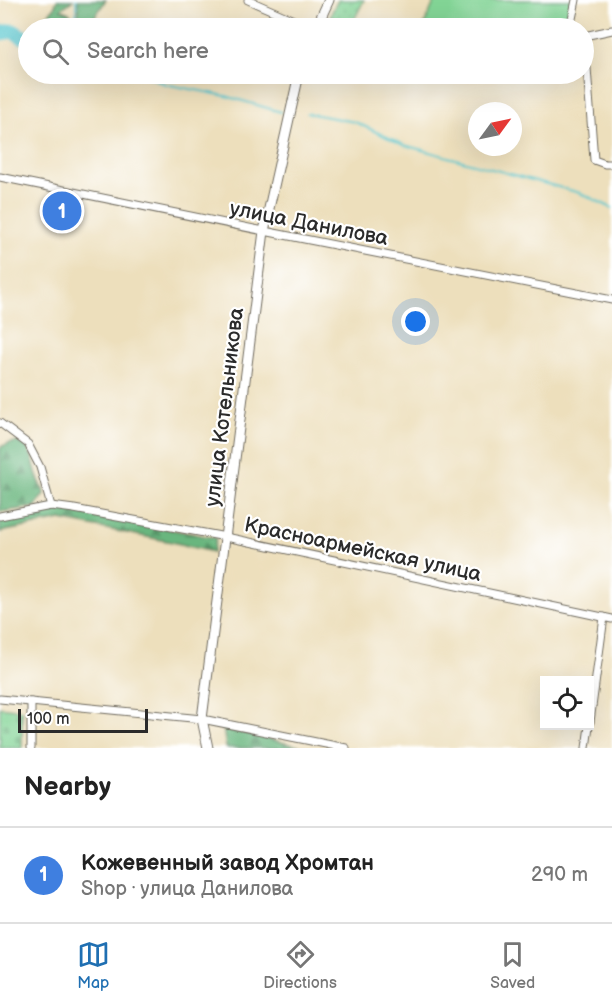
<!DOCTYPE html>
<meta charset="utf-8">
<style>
:root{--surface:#fff;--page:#f6f6f6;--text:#222;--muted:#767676;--line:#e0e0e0;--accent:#1f6fb2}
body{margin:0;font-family:"Balsamiq Sans",sans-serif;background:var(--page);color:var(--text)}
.controls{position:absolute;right:18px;bottom:18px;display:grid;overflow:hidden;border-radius:0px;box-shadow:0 6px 24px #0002}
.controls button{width:54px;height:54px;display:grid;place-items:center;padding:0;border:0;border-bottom:2px solid var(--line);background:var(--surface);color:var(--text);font:30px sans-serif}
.compass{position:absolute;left:468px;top:102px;width:54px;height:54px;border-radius:50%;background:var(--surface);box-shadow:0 6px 24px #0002;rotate:57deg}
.scale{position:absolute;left:18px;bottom:15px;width:130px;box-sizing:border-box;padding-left:6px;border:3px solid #2b2b2b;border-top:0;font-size:16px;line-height:21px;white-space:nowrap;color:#2b2b2b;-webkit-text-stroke:4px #fff;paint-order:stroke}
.you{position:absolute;left:416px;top:322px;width:21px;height:21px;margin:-15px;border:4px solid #fff;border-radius:50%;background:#1a73e8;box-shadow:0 0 0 9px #1a73e833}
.badge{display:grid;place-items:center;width:39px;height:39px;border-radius:50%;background:var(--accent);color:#fff;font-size:20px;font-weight:700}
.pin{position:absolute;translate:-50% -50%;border:3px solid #fff;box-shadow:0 2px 6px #0006}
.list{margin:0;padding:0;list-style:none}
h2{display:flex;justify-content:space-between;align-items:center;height:78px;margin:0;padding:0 24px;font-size:26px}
h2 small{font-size:20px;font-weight:400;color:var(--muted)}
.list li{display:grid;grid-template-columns:39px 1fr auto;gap:18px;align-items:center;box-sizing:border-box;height:96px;padding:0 24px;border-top:2px solid var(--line)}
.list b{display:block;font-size:22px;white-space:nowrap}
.list p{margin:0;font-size:20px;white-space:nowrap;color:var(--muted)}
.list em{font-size:20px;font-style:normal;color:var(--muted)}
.icon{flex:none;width:33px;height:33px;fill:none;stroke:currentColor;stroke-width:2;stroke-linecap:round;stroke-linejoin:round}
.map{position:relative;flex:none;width:612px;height:748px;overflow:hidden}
.search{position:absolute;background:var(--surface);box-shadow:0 6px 24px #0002;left:18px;right:18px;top:18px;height:66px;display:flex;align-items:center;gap:15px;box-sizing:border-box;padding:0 21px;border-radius:33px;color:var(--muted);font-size:22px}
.sheet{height:174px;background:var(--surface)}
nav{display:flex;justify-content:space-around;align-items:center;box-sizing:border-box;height:84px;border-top:2px solid var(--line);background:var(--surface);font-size:16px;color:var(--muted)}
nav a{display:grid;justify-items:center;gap:3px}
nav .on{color:var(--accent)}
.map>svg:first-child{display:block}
</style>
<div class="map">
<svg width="612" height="748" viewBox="0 0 612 748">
<defs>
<pattern id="forest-firs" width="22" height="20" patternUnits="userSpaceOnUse" patternTransform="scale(1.5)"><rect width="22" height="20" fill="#69b67e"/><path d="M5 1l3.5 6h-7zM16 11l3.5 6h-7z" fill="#579467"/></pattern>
<pattern id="cemetery-stones" width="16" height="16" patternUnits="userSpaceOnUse" patternTransform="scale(1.5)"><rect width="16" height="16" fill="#82d495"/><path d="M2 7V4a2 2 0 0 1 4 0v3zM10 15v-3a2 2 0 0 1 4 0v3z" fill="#70b681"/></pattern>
<pattern id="park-dots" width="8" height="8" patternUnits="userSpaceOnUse" patternTransform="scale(1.5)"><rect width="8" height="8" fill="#82d495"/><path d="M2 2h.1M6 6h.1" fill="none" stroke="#70b681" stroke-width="1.8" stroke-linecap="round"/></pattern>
</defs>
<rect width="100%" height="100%" fill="#fff"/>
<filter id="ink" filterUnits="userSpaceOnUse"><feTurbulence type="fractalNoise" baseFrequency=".0167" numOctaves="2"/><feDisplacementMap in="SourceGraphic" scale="12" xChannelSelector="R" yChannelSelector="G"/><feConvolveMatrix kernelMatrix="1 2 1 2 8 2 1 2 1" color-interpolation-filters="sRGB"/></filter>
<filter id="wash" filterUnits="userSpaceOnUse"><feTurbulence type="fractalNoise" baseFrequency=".008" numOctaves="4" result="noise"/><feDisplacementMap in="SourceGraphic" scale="24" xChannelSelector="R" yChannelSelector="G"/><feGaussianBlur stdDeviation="1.35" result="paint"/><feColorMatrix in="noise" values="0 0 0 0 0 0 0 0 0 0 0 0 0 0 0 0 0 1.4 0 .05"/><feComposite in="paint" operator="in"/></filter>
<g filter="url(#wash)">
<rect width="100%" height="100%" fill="#eddfbc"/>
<polygon fill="#82d495" stroke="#568060" stroke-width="1.5" points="435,0 573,0 568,22 515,28 423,28"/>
<g fill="url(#forest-firs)" stroke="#4a7054" stroke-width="1.5">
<path d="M57,0H73L61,9C73,14 72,15 73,28H42L48,15L54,8Z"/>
<polygon points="78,0 106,0 87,28 79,28"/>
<path d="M17,442C32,445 33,463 37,475C39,482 43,487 44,494L35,507L0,512V447L10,443Z"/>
<polygon points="53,507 216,538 213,552 172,542 61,520 0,532 0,518"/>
<polygon points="223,728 306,748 226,748"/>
</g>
<polygon fill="url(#cemetery-stones)" stroke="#568060" stroke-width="1.5" points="0,707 22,710 22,748 0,748"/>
<polygon fill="url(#park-dots)" stroke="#568060" stroke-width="1.5" points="338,0 364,0 351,26 330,16"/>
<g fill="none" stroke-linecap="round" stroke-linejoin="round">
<g stroke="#5ac7cf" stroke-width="2">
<polyline points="76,0 76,28"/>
<polyline points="144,74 165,84 226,96 281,112"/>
<polyline points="307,113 355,122 404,145 580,193 612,208"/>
</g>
<polyline stroke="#5ac7cf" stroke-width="15" points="0,33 13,31 23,37 28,38"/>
</g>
</g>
<g filter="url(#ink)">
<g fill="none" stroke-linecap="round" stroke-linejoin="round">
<defs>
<g id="minor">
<polyline points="248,0 312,28"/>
<polyline points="570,28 576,0"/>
<polyline points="584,36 612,30"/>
<polyline points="584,55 587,68 594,160 605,164 612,164"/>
<polyline points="0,177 264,231 612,300"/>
<polyline points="0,423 28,444 40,467 51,506"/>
<polyline points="0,516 51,506 74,509 226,537 612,619"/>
<polyline points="0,699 202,719 346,748"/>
<polyline points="31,702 31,748"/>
<polyline points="590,722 604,617"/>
<polyline points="586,748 589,726"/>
</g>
<g id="tertiary">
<polyline points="316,28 329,0"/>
<polyline points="208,748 202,719 264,231 299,74"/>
</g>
</defs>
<use href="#minor" stroke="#6f6a5e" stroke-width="9"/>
<use href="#tertiary" stroke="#6f6a5e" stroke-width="11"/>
<use href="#minor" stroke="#fff" stroke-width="7"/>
<use href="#tertiary" stroke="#fff" stroke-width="9"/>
</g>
</g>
<g text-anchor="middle" stroke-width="4.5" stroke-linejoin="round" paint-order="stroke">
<g font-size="21" fill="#2b2b2b" stroke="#fff">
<text transform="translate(309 223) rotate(11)" y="7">улица Данилова</text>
<text transform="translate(224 407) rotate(-83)" y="7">улица Котельникова</text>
<text transform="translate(363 549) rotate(12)" y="7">Красноармейская улица</text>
</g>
</g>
</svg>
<div class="controls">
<button><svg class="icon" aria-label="locate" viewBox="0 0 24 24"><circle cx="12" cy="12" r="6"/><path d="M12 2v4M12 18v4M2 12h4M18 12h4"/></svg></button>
</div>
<svg class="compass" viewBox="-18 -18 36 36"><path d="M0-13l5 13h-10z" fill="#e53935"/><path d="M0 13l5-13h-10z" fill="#767676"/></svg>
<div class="scale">100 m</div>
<div class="you"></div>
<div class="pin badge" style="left:62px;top:211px;background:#3f7fe0">1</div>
<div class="search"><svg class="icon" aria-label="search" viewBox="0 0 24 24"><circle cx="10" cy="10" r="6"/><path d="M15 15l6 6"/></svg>Search here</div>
</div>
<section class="sheet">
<h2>Nearby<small></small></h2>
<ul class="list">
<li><span class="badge" style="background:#3f7fe0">1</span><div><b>Кожевенный завод Хромтан</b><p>Shop · улица Данилова</p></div><em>290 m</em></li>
</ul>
</section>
<nav>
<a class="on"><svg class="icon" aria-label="map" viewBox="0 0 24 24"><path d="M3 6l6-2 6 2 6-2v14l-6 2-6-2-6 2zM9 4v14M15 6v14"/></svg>Map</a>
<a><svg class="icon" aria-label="directions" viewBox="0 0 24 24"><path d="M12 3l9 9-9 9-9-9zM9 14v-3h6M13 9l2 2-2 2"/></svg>Directions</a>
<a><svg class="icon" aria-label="saved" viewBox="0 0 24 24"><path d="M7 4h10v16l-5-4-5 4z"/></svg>Saved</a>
</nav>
